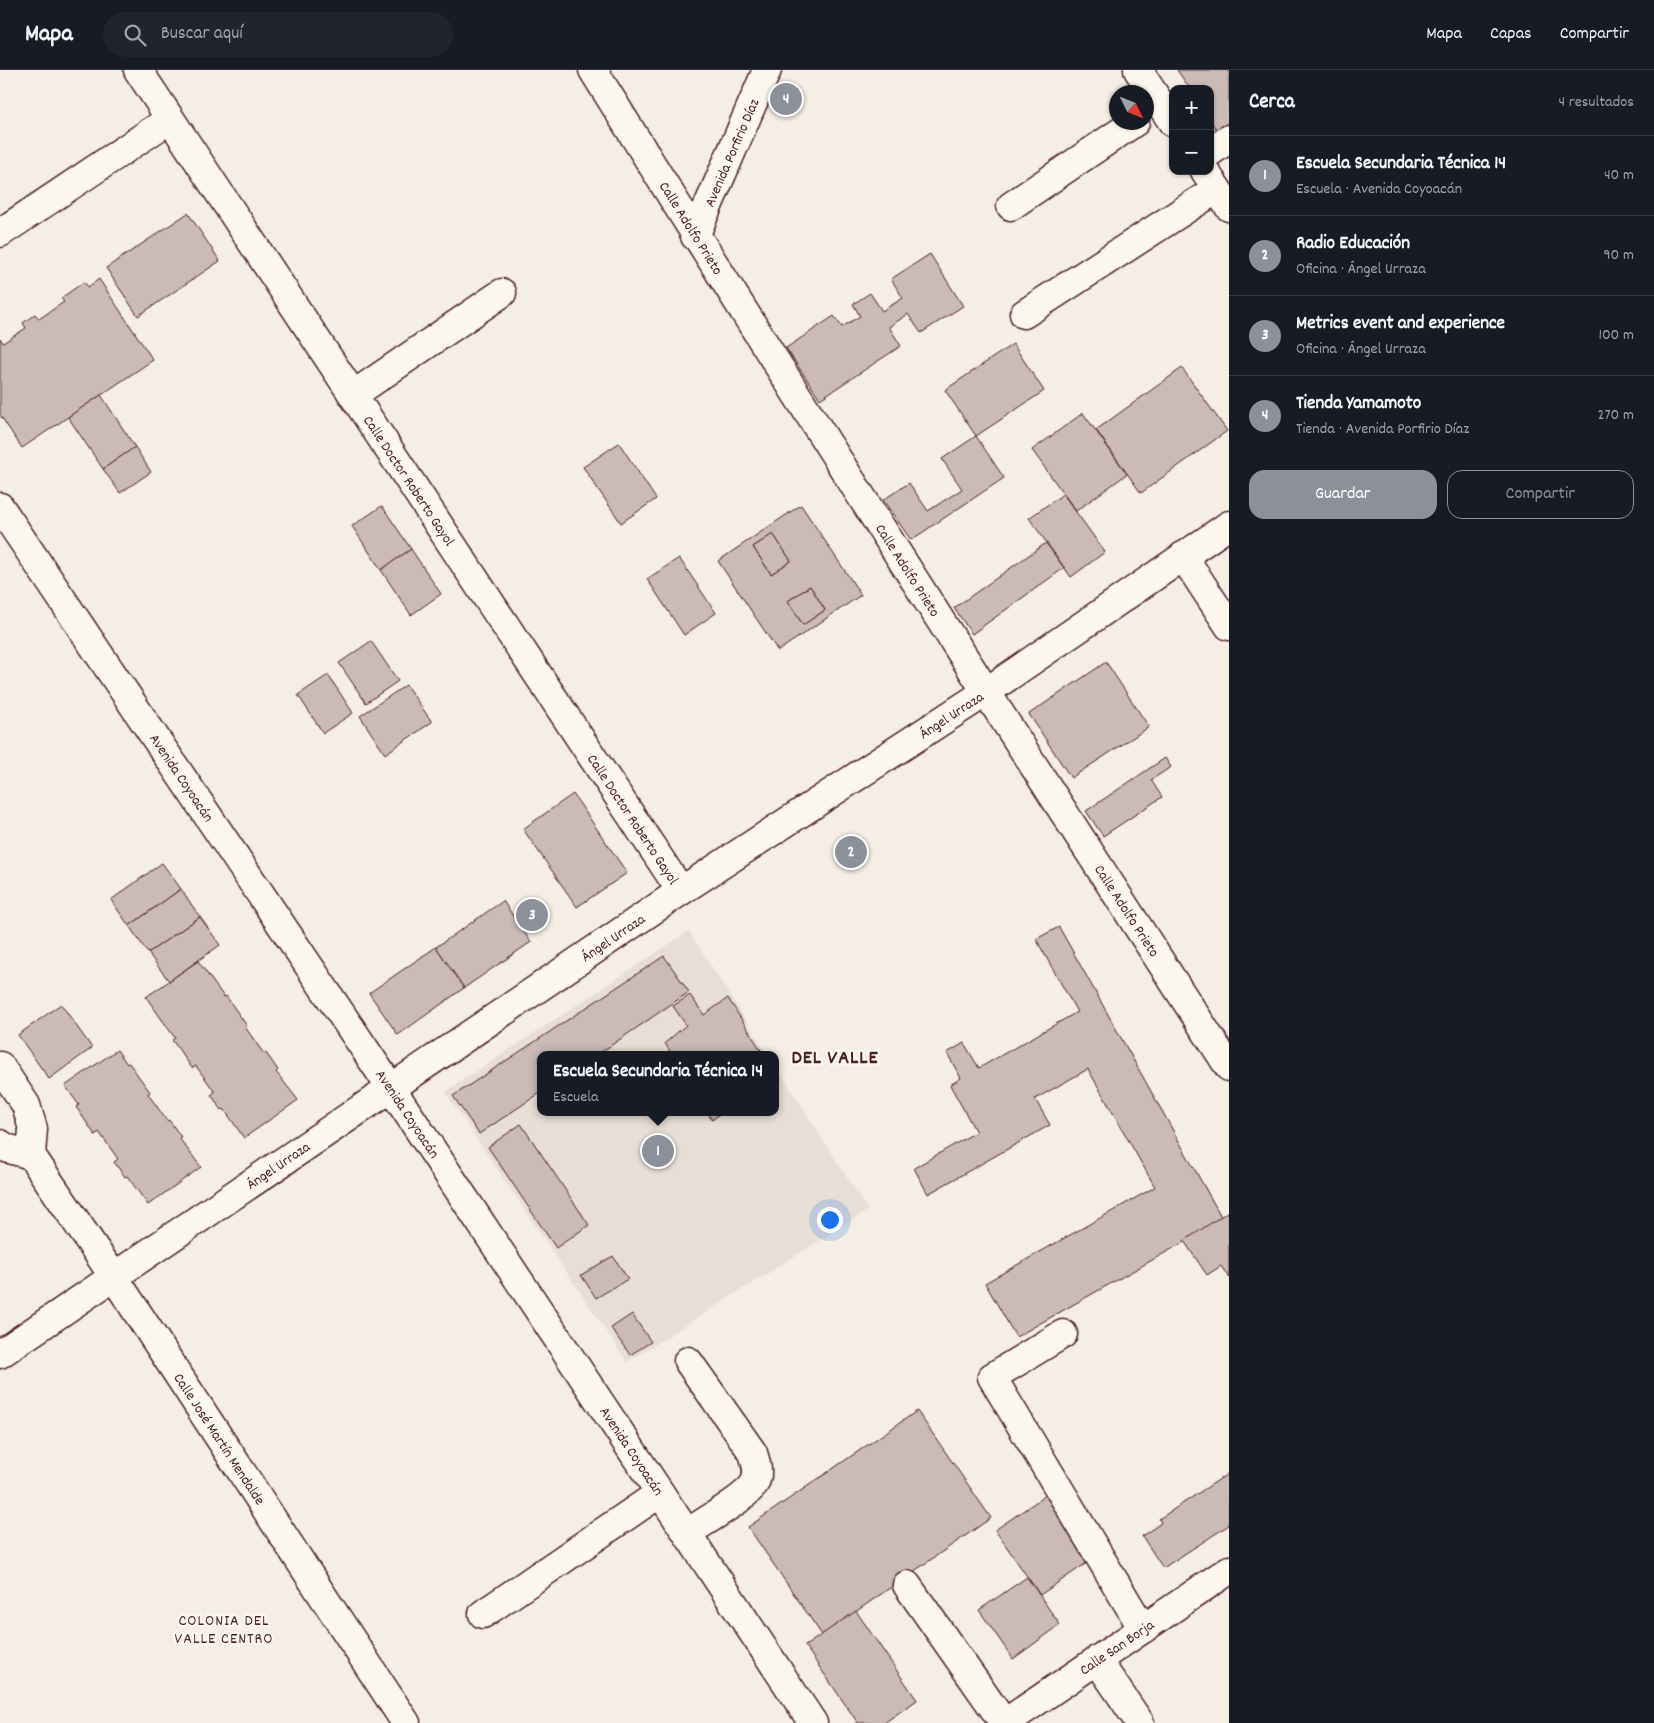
<!DOCTYPE html>
<html lang="es">
<meta charset="utf-8">
<style>
:root{--surface:#171b24;--page:#20242c;--text:#f1f3f6;--muted:#9ea1a6;--line:#363941;--accent:#8c9099}
body{margin:0;font-family:Dekko,sans-serif;background:var(--page);color:var(--text)}
.controls{position:absolute;right:15px;top:15px;display:grid;overflow:hidden;border-radius:10px;box-shadow:0 1px 4px #0004}
.controls button{width:45px;height:45px;display:grid;place-items:center;padding:0;border:0;border-bottom:1px solid var(--line);background:var(--surface);color:var(--text);font:25px sans-serif}
.compass{position:absolute;left:1109px;top:15px;width:45px;height:45px;border-radius:50%;background:var(--surface);box-shadow:0 1px 4px #0004;rotate:133deg}
.you{position:absolute;left:829px;top:1149px;width:18px;height:18px;margin:-12px;border:4px solid #fff;border-radius:50%;background:#1a73e8;box-shadow:0 0 0 8px #1a73e833}
.badge{display:grid;place-items:center;width:32px;height:32px;border-radius:50%;background:var(--accent);color:#fff;font-size:16px;font-weight:700}
.pin{position:absolute;translate:-50% -50%;border:2px solid #fff;box-shadow:0 1px 5px #0006}
.popup{position:absolute;left:537px;top:981px;width:242px;height:65px;box-sizing:border-box;display:grid;place-content:center;border-radius:10px;background:var(--surface);filter:drop-shadow(0 1px 4px #0005);font-size:16px;white-space:nowrap;color:var(--muted)}
.popup b{font-size:19px;color:var(--text)}
.popup::after{content:'';position:absolute;left:50%;top:100%;margin-left:-10px;border:10px solid transparent;border-top-color:var(--surface)}
.list{margin:0;padding:0;list-style:none}
h2{display:flex;justify-content:space-between;align-items:center;height:65px;margin:0;padding:0 20px;font-size:21px}
h2 small{font-size:16px;font-weight:400;color:var(--muted)}
.list li{display:grid;grid-template-columns:32px 1fr auto;gap:15px;align-items:center;box-sizing:border-box;height:80px;padding:0 20px;border-top:1px solid var(--line)}
.list b{display:block;font-size:19px;white-space:nowrap}
.list p{margin:0;font-size:16px;white-space:nowrap;color:var(--muted)}
.list em{font-size:16px;font-style:normal;color:var(--muted)}
.actions{display:flex;gap:10px;padding:15px 20px}
.actions a{flex:1;padding:11px 0;border:1px solid var(--accent);border-radius:15px;text-align:center;font-size:18px;color:var(--accent)}
.actions .main{background:var(--accent);color:#fff}
.icon{flex:none;width:28px;height:28px;fill:none;stroke:currentColor;stroke-width:2;stroke-linecap:round;stroke-linejoin:round}
.map{position:relative;flex:none;width:1229px;height:1653px;overflow:hidden}
header{display:flex;align-items:center;gap:30px;box-sizing:border-box;height:70px;padding:0 25px;background:var(--surface);border-bottom:1px solid var(--line)}
header strong{font-size:24px}
nav{display:flex;gap:28px;margin-inline-start:auto;font-size:18px}
.search{width:350px;height:45px;background:var(--page);display:flex;align-items:center;gap:12px;box-sizing:border-box;padding:0 18px;border-radius:28px;color:var(--muted);font-size:19px}
main{display:flex}
aside{flex:1;background:var(--surface)}
.map>svg:first-child{display:block}
</style>
<header>
<strong>Mapa</strong>
<div class="search"><svg class="icon" aria-label="search" viewBox="0 0 24 24"><circle cx="10" cy="10" r="6"/><path d="M15 15l6 6"/></svg>Buscar aquí</div>
<nav><a>Mapa</a><a>Capas</a><a>Compartir</a></nav>
</header>
<main>
<div class="map">
<svg width="1229" height="1653" viewBox="0 0 1229 1653">
<rect width="100%" height="100%" fill="#f4eee4"/>
<filter id="ink" filterUnits="userSpaceOnUse"><feTurbulence type="fractalNoise" baseFrequency=".02" numOctaves="2"/><feDisplacementMap in="SourceGraphic" scale="10" xChannelSelector="R" yChannelSelector="G"/><feConvolveMatrix kernelMatrix="1 2 1 2 8 2 1 2 1" color-interpolation-filters="sRGB"/></filter>
<g filter="url(#ink)">
<polygon fill="#e7dfd6" points="689,861 768,985 540,985 540,1042 776,1042 776,996 868,1140 627,1292 445,1022"/>
<g fill="#cabbb6" stroke="#4a1f2b" fill-rule="evenodd">
<polygon points="1177,0 1229,0 1229,52 1217,60 1210,50 1210,19 1190,19"/>
<polygon points="188,143 220,191 138,246 106,198"/>
<polygon points="930,184 963,236 921,263 908,244 889,257 901,276 820,329 786,278 834,246 842,257 860,246 853,234 870,223 882,241 903,228 891,209"/>
<polygon points="99,209 153,290 22,378 0,345 0,268 3,273 26,258 23,253 35,244 39,249 64,232 61,228 84,212 88,217"/>
<polygon points="1013,274 1044,321 976,366 945,320"/>
<polygon points="1182,298 1227,361 1141,423 1096,360"/>
<polygon points="101,325 135,377 103,399 68,347"/>
<polygon points="1083,343 1127,404 1076,441 1032,380"/>
<polygon points="976,366 1004,408 911,470 883,430 909,413 928,441 962,419 942,389"/>
<polygon points="619,373 656,429 621,453 583,397"/>
<polygon points="135,377 151,402 120,423 103,399"/>
<polygon points="1063,424 1105,482 1071,507 1029,448"/>
<path d="M801,435L861,525L778,581L718,491ZM773,464L791,491L771,504L753,477ZM810,516L825,540L803,555L788,531Z"/>
<polygon points="382,436 411,479 381,500 352,456"/>
<polygon points="773,464 791,491 771,504 753,477"/>
<polygon points="1046,473 1064,498 972,564 954,538"/>
<polygon points="411,479 441,524 411,545 381,500"/>
<polygon points="679,488 716,543 684,565 647,509"/>
<polygon points="810,516 825,540 803,555 788,531"/>
<polygon points="371,571 398,611 366,633 339,593"/>
<polygon points="1106,592 1149,657 1071,708 1029,644"/>
<polygon points="328,605 353,643 323,663 298,625"/>
<polygon points="406,615 432,652 385,684 360,646"/>
<polygon points="1165,688 1171,697 1151,710 1162,727 1103,766 1086,741"/>
<polygon points="573,724 627,803 577,837 523,759"/>
<polygon points="162,793 181,819 129,856 111,830"/>
<polygon points="181,819 200,847 148,883 129,856"/>
<polygon points="503,831 531,872 464,918 436,877"/>
<polygon points="200,847 220,875 169,911 148,883"/>
<polygon points="1059,857 1223,1150 1016,1267 985,1213 1155,1117 1088,999 1035,1029 1050,1055 928,1124 914,1098 976,1062 950,1015 961,1008 947,983 964,973 979,998 1077,942 1036,869"/>
<polygon points="436,877 464,918 398,965 369,923"/>
<polygon points="664,886 689,922 597,985 540,985 540,1023 479,1064 453,1026"/>
<polygon points="198,891 224,927 226,926 247,956 245,957 264,984 266,983 278,1000 276,1002 298,1030 244,1068 224,1039 222,1040 211,1025 215,1022 196,996 192,998 172,970 175,968 146,927"/>
<polygon points="690,925 704,945 728,928 764,985 672,985 665,973 686,955 673,936"/>
<polygon points="61,934 92,978 49,1009 18,965"/>
<polygon points="117,980 127,994 129,993 150,1022 148,1024 167,1051 169,1050 181,1067 179,1068 201,1097 148,1135 127,1106 125,1107 114,1092 118,1089 99,1062 95,1065 76,1037 79,1035 65,1016"/>
<polygon points="707,1042 722,1042 712,1050"/>
<polygon points="521,1054 589,1155 556,1178 488,1077"/>
<polygon points="1229,1141 1229,1208 1221,1196 1207,1205 1184,1171"/>
<polygon points="613,1186 628,1209 596,1228 581,1205"/>
<polygon points="632,1244 651,1272 630,1285 611,1258"/>
<polygon points="917,1341 991,1448 822,1565 748,1457"/>
<polygon points="1229,1403 1229,1455 1163,1498 1142,1466 1161,1453 1159,1449"/>
<polygon points="1046,1425 1091,1490 1040,1525 995,1460"/>
<polygon points="1027,1507 1060,1555 1013,1589 979,1540"/>
<polygon points="856,1541 917,1630 884,1653 858,1653 805,1576"/>
</g>
<g fill="none" stroke-linecap="round" stroke-linejoin="round">
<defs>
<g id="minor">
<path id="s1" d="M138,0L681,821"/>
<path id="s2" d="M593,0C801,335 1014,667 1229,997"/>
<polyline points="1138,0 1173,53"/>
<polyline points="1210,82 1229,69"/>
<polyline points="1205,101 1229,137"/>
<polyline points="1011,136 1135,52"/>
<polyline points="0,163 170,49"/>
<path id="s3" d="M695,166L767,0"/>
<polyline points="1024,244 1217,119"/>
<polyline points="353,325 502,223"/>
<polyline points="1183,486 1229,556"/>
<polyline points="0,996 26,1035 33,1059 31,1085"/>
<path id="s4" d="M0,1074L6,1078L31,1085L114,1207L406,1653"/>
<polyline points="1063,1264 992,1307 1143,1559"/>
<path d="M687,1463C702,1453 746,1428 754,1414C760,1404 756,1393 753,1383L688,1291"/>
<polyline points="907,1515 1004,1653"/>
<polyline points="483,1544 660,1423"/>
<polyline points="1097,1590 1140,1653"/>
<path id="s5" d="M1005,1653L1229,1500"/>
</g>
<g id="major">
<path id="s6" d="M0,437L391,1018L813,1653"/>
<path id="s7" d="M0,1284L681,821L986,622L1229,455"/>
</g>
</defs>
<use href="#minor" stroke="#4a1f2b" stroke-width="31"/>
<use href="#major" stroke="#4a1f2b" stroke-width="31"/>
<use href="#minor" stroke="#fbf7ec" stroke-width="28"/>
<use href="#major" stroke="#fbf7ec" stroke-width="28"/>
</g>
</g>
<g text-anchor="middle" stroke-width="5" stroke-linejoin="round" paint-order="stroke">
<g font-size="15" fill="#4a1f2b" stroke="#fbf7ec">
<text dy="5" stroke="none"><textPath href="#s3" startOffset="91">Avenida Porfirio Díaz</textPath></text>
<text dy="5" stroke="none"><textPath href="#s2" startOffset="186">Calle Adolfo Prieto</textPath></text>
<text dy="5" stroke="none"><textPath href="#s1" startOffset="492">Calle Doctor Roberto Gayol</textPath></text>
<text dy="5" stroke="none"><textPath href="#s2" startOffset="591">Calle Adolfo Prieto</textPath></text>
<text dy="5" stroke="none"><textPath href="#s7" startOffset="1146">Ángel Urraza</textPath></text>
<text dy="5" stroke="none"><textPath href="#s6" startOffset="326">Avenida Coyoacán</textPath></text>
<text dy="5" stroke="none"><textPath href="#s1" startOffset="898">Calle Doctor Roberto Gayol</textPath></text>
<text dy="5" stroke="none"><textPath href="#s2" startOffset="996">Calle Adolfo Prieto</textPath></text>
<text dy="5" stroke="none"><textPath href="#s7" startOffset="741">Ángel Urraza</textPath></text>
<text dy="5" stroke="none"><textPath href="#s6" startOffset="731">Avenida Coyoacán</textPath></text>
<text dy="5" stroke="none"><textPath href="#s7" startOffset="336">Ángel Urraza</textPath></text>
<text dy="5" stroke="none"><textPath href="#s4" startOffset="374">Calle José Martín Mendalde</textPath></text>
<text dy="5" stroke="none"><textPath href="#s6" startOffset="1136">Avenida Coyoacán</textPath></text>
<text dy="5" stroke="none"><textPath href="#s5" startOffset="135">Calle San Borja</textPath></text>
</g>
<g font-size="16" letter-spacing="1" fill="#4a1f2b" stroke="#fbf7ec">
<text x="224" y="1555">COLONIA DEL<tspan x="224" dy="18">VALLE CENTRO</tspan></text>
</g>
<g font-size="20" font-weight="bold" letter-spacing="1" fill="#4a1f2b" stroke="#fbf7ec">
<text x="835" y="993">DEL VALLE</text>
</g>
</g>
</svg>
<div class="controls">
<button>+</button>
<button>−</button>
</div>
<svg class="compass" viewBox="-18 -18 36 36"><path d="M0-13l5 13h-10z" fill="#e53935"/><path d="M0 13l5-13h-10z" fill="#9ea1a6"/></svg>
<div class="you"></div>
<div class="pin badge" style="left:658px;top:1081px">1</div>
<div class="popup"><b>Escuela Secundaria Técnica 14</b>Escuela</div>
<div class="pin badge" style="left:851px;top:782px">2</div>
<div class="pin badge" style="left:532px;top:845px">3</div>
<div class="pin badge" style="left:786px;top:29px">4</div>
</div>
<aside>
<h2>Cerca<small>4 resultados</small></h2>
<ul class="list">
<li><span class="badge">1</span><div><b>Escuela Secundaria Técnica 14</b><p>Escuela · Avenida Coyoacán</p></div><em>40 m</em></li>
<li><span class="badge">2</span><div><b>Radio Educación</b><p>Oficina · Ángel Urraza</p></div><em>90 m</em></li>
<li><span class="badge">3</span><div><b>Metrics event and experience</b><p>Oficina · Ángel Urraza</p></div><em>100 m</em></li>
<li><span class="badge">4</span><div><b>Tienda Yamamoto</b><p>Tienda · Avenida Porfirio Díaz</p></div><em>270 m</em></li>
</ul>
<div class="actions"><a class="main">Guardar</a><a>Compartir</a></div>
</aside>
</main>
